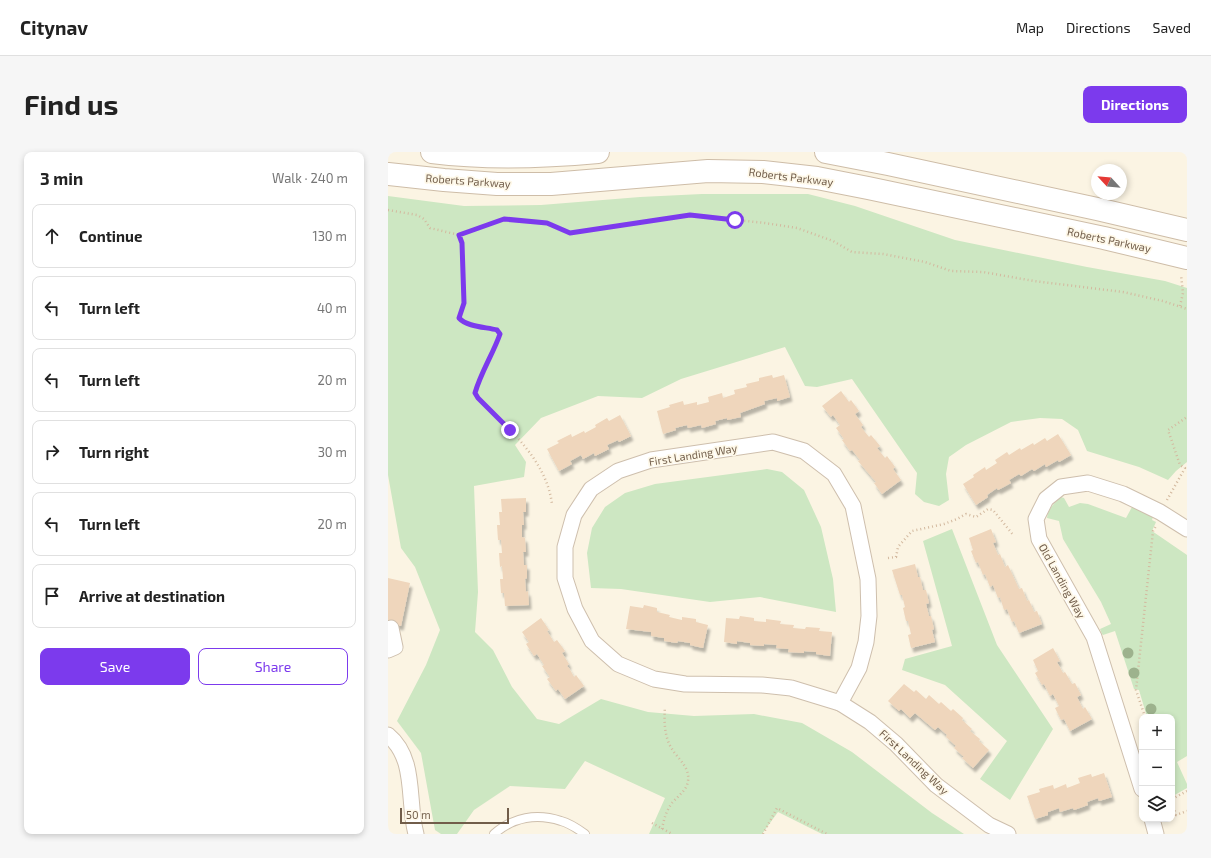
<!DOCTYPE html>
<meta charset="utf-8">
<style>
:root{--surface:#fff;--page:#f6f6f6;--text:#222;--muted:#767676;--line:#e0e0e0;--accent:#7c3aed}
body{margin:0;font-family:"Exo 2",sans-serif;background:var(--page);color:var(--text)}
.controls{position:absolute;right:12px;bottom:12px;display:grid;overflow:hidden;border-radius:8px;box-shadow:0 2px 6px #0003}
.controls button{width:36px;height:36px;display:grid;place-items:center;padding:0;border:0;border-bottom:1px solid var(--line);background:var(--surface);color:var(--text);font:20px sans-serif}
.compass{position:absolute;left:703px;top:12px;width:36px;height:36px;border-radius:50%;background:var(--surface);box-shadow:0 2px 6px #0003;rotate:296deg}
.scale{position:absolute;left:12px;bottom:10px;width:109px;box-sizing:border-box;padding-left:4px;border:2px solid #715d4a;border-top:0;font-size:11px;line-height:14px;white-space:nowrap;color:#715d4a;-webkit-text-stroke:3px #fef8e8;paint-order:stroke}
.stop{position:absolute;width:12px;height:12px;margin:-9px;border:3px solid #7c3aed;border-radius:50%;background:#fff}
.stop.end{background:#7c3aed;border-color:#fff;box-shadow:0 1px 4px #0008}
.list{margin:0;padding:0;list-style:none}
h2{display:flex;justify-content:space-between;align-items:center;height:52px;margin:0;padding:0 16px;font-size:17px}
h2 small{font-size:13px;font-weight:400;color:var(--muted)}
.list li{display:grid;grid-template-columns:26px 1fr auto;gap:12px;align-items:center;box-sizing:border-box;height:64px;margin:0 8px 8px;padding:0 8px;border:1px solid var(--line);border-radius:8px}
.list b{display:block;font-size:15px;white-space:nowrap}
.list em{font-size:13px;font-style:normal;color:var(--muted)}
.actions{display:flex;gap:8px;padding:12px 16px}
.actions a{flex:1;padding:9px 0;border:1px solid var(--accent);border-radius:8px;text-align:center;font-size:14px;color:var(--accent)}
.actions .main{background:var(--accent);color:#fff}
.icon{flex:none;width:22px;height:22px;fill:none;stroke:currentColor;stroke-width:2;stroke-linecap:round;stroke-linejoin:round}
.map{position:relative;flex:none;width:799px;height:682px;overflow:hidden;border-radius:8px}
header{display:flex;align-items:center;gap:24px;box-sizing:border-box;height:56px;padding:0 20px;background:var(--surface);border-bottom:1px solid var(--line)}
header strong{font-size:19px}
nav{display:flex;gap:22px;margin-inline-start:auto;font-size:14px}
.intro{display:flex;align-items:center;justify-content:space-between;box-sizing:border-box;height:96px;padding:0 24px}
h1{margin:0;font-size:28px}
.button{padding:10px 18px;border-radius:8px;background:var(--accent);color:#fff;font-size:14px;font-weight:700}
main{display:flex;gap:24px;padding:0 24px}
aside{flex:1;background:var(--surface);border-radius:8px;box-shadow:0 2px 6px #0003}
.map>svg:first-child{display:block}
</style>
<header>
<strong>Citynav</strong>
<nav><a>Map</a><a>Directions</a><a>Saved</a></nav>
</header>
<div class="intro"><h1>Find us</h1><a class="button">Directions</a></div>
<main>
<aside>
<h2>3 min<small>Walk · 240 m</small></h2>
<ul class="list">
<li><svg class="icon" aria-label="ahead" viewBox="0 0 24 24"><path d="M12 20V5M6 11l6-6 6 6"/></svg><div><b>Continue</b></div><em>130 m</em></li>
<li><svg class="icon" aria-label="left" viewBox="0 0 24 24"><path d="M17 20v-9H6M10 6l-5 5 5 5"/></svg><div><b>Turn left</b></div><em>40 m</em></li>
<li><svg class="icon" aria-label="left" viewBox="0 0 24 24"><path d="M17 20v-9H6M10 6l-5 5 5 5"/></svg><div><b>Turn left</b></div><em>20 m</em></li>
<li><svg class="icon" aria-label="right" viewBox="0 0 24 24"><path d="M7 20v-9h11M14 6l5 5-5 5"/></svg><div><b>Turn right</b></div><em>30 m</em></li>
<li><svg class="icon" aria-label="left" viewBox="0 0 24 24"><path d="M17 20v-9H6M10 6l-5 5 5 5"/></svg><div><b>Turn left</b></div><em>20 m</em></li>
<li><svg class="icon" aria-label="arrive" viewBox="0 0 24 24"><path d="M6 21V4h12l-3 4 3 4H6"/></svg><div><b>Arrive at destination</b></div></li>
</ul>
<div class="actions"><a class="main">Save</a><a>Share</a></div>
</aside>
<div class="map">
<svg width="799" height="682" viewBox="0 0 799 682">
<defs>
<filter id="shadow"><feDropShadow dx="2.5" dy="4.5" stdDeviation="1" flood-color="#0004"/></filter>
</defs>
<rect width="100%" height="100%" fill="#fbf4e3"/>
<g fill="#cde7c2">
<polygon points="314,42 420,42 467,54 567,88 699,115 777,129 799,136 799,310 788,319 780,328 751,315 699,299 690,278 674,267 652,266 623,270 578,293 561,305 558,322 561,348 551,354 536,350 527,342 529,321 464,227 429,235 417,234 397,195 293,227 254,246 210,244 153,266 127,293 138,310 136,325 86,334 90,440 87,480 105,498 124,535 149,567 171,572 213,547 260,560 306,564 366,562 414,571 464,600 544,661 576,682 434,682 390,660 374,682 261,682 277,646 197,609 177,637 122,634 86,658 69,682 53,682 47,678 33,601 9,569 38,513 52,478 27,415 13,396 0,323 0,44 76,54 153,53 252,45"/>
<polygon points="379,317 394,320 416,338 433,375 445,427 448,460 372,445 322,450 233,437 203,436 199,401 204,376 217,355 237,341 267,332"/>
<path d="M673,345L676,346L681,355L692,351L700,352L738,366L744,355H745L765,365L764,368L768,370L764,379L799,403V604L789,610L799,632V636L785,644L784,565H759L751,538L746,537L727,479L715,483L714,482L712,477L723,472L713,450L675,387L671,369L659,366C660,357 666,351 673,345Z"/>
<polygon points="564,377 609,493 665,577 622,648 592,627 619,589 557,533 514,518 517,507 564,494 535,389"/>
</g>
<g fill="#efd6bc" filter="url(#shadow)">
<polygon points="384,223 385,226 396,223 402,245 389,249 389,246 376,249 377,252 352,261 353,265 339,268 339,266 327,269 328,272 314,276 313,273 300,276 299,273 287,276 288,278 275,282 269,259 282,255 281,253 295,249 296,253 309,250 309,253 321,250 320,245 334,241 335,246 347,242 346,238 359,235 358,232 371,229 371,226"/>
<polygon points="453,239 461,250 463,248 471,259 467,262 475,273 473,275 481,285 483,283 492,294 489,296 497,306 499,304 507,315 505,317 513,328 494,342 486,331 488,330 470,309 472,308 464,298 462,299 454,288 456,287 448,276 452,273 445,263 443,265 434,254"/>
<polygon points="232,263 243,284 231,290 230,288 219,293 221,297 207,304 206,301 195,307 193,303 182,309 184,312 171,319 159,297 171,291 169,289 183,282 184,285 196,279 197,281 208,275 207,273 219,266 221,269"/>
<polygon points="670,282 683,303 671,310 670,308 658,315 657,312 646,319 644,317 633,324 631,322 621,328 623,331 610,338 609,336 599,343 600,345 588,353 575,332 586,325 585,323 597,315 598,318 609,311 607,308 619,300 621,303 632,296 633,298 645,291 646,293 657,286 659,289"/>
<polygon points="138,346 138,360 135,360 136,373 134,373 134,385 137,386 138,400 135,400 136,413 139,413 139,426 137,427 138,440 140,439 141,453 117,454 116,441 113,441 112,427 115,427 114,414 112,415 111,401 114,401 113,388 110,388 109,373 112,373 111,360 114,360 113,347"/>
<polygon points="603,377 608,390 605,391 610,403 612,402 617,415 620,413 631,437 634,436 639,449 641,448 646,460 649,459 654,472 631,481 626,469 624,470 619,457 616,458 612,445 610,446 605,433 602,435 597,422 595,423 590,410 588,411 583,399 585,398 581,386"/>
<polygon points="527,412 530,425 532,425 535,438 538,438 541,451 538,452 541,464 543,464 546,477 544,478 547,490 523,496 520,483 523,482 520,469 518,469 515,456 517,455 514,443 512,443 504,418"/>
<polygon points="0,426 22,431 13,474 0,471"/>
<polygon points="256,453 269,456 269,460 282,463 281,465 294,468 294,465 308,467 308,470 320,473 315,496 302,493 302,491 290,489 289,491 276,489 276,486 263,484 263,480 238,477 242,454 255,456"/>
<polygon points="352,464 366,466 366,469 378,470 378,467 393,469 392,472 406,473 405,476 417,477 418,475 432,476 431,479 444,480 442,504 428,502 428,500 416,499 416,501 400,500 401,497 388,496 389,493 376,492 376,494 362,493 362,491 349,489 349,492 336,490 338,466 351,467"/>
<polygon points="153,466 161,478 159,479 166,490 169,488 177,499 174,501 181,512 179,514 181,516 186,525 188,523 196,534 177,547 170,537 168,539 159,527 162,525 154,514 156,513 149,502 146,504 138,492 141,490 134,480"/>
<polygon points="665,496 672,509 669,510 675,521 677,520 684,532 687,531 693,543 689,545 695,557 697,555 704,567 682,579 676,567 673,568 667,556 671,554 665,542 662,544 656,532 654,533 647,521 650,519 645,508"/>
<polygon points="516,532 526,540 528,538 538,547 541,543 551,552 553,550 563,559 565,557 575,566 574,568 584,577 582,579 592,587 591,589 601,598 585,616 574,606 576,605 566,596 568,594 558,585 559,583 550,575 547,578 527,561 522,566 513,557 511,559 500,549"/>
<polygon points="716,621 724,645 711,649 710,646 699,650 700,653 686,658 685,656 672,660 671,656 660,660 660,663 647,667 639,644 652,640 651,637 665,633 666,637 678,632 679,636 692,631 690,626 703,622 704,625"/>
</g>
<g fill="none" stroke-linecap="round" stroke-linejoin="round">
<defs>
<path id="service" d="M106,682C125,665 149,661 173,669C181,671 190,677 197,682"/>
<g id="minor">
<polygon points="385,290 416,299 446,322 465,354 480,427 481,464 478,490 471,516 452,551 403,536 374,533 297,532 266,527 230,512 204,489 187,457 177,426 177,395 186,363 203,337 230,319 263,308"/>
<polyline points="0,498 7,495 3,476"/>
<polyline points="452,551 482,570 508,592 548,633 601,673 620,682"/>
<path d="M0,583C29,607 19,649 28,682"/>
<polyline points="754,637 706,485 651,387 648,367 658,347 673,335 700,331 735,342 772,360 799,377"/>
<polyline points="764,667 768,682"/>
</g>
<g id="secondary">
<path d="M44,0C99,7 155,5 210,0"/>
<polyline points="438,0 500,12 709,57 799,78"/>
<polyline points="0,22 56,28 109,32 163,32 320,19 375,20 429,26 480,36 716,86 799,106"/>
</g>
</defs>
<use href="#service" stroke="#cebfad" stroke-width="10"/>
<use href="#minor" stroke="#cebfad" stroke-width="17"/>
<use href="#secondary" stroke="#cebda8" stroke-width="24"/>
<g stroke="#d3b99f" stroke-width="2.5" stroke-dasharray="1 3" stroke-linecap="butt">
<path d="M0,58L29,63L36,67L42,76L71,83L74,91L76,151L71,167C80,175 97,175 109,178L112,182C105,202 93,220 87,241L90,246C120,276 158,307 164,352"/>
<polyline points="71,83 116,67 159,71 182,81 302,63 377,71 409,76 445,89 464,100 495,102 537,110 563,119 595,120 646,129 735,140 775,149 799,157"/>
<polyline points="792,154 795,141 793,123"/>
<polyline points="779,348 797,316 792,313 780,278 799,265"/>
<polyline points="500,406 508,405 510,395 524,379 556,372 569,367 578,362 588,365 600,357 605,358 626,384"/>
<polyline points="757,565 748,538 765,379 768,374"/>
<polyline points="784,647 799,639"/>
<polyline points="784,651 788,663 799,659"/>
<polyline points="784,664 788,663"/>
<polyline points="264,671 284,682"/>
<path d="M274,677C276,667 278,659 284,651C290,644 299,638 300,629C302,615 290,607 284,597C276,585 276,568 277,555"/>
<polyline points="375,682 389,656 439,682"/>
</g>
<use href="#service" stroke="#fff" stroke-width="8"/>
<use href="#minor" stroke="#fff" stroke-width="15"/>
<use href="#secondary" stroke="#fff" stroke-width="22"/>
</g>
<g fill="#9db28d">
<circle cx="740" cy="501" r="5.5"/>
<circle cx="746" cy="521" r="5.5"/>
<circle cx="763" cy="557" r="5.5"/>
</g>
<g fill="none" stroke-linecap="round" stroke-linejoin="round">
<path stroke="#7c3aed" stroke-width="5" d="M122,278L90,246L87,241C93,220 105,202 112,182L109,178C98,175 79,175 71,166L76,151L74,91L71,83L116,67L159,71L182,81L302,63L347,68"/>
</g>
<g text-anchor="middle" stroke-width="3.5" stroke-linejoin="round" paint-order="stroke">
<g font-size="11" fill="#715d4a" stroke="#fef8e8">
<text transform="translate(403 25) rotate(7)" y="4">Roberts Parkway</text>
<text transform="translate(80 29) rotate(4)" y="4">Roberts Parkway</text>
<text transform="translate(721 88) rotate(12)" y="4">Roberts Parkway</text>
<text transform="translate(305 303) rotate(-9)" y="4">First Landing Way</text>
<text transform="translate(674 429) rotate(61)" y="4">Old Landing Way</text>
<text transform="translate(526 610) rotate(43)" y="4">First Landing Way</text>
</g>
</g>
</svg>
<div class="controls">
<button>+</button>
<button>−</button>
<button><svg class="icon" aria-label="layers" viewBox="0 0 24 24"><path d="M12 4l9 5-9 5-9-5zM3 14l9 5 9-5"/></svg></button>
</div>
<svg class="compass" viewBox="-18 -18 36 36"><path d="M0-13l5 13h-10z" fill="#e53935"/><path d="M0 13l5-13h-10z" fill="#767676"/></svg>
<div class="scale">50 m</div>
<div class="stop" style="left:347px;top:68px"></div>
<div class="stop end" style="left:122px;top:278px"></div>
</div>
</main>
